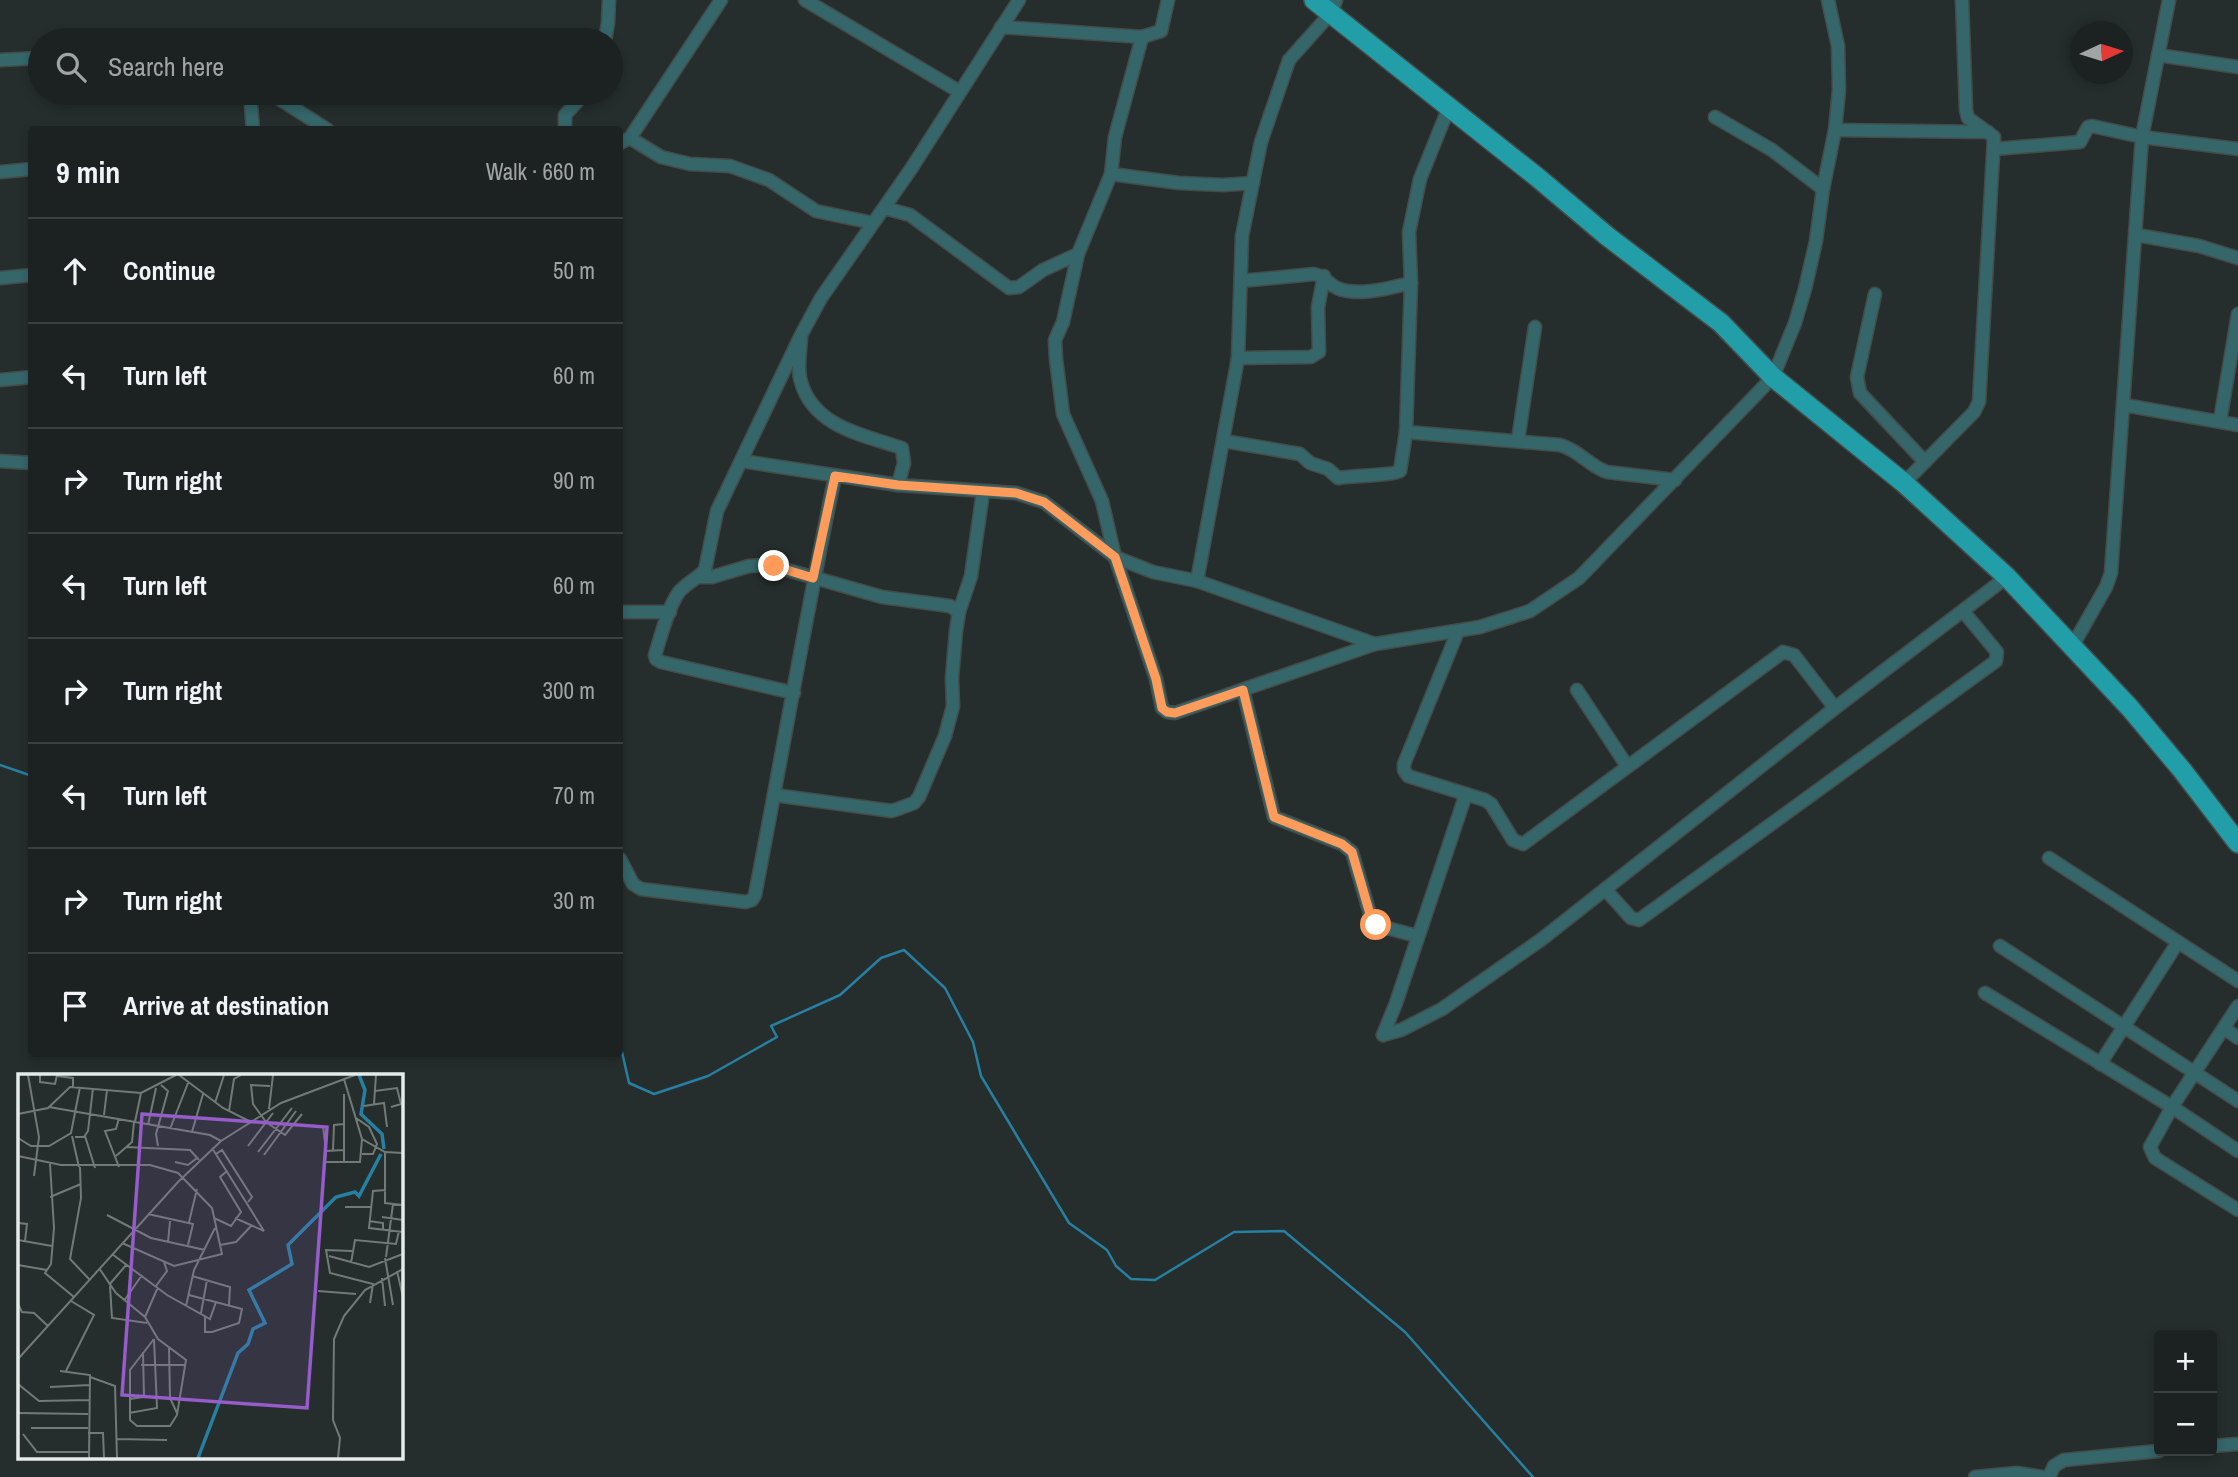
<!DOCTYPE html>
<meta charset="utf-8">
<style>
:root{--surface:#1c2221;--page:#252a2a;--text:#f1f3f6;--muted:#a0a4a5;--line:#3a3f3f}
body{margin:0;font-family:"Archivo Narrow",sans-serif;background:var(--page);color:var(--text)}
.controls{position:absolute;right:21px;bottom:21px;display:grid;overflow:hidden;border-radius:7px;box-shadow:0 4px 10px #0003}
.controls button{width:63px;height:63px;display:grid;place-items:center;padding:0;border:0;border-bottom:2px solid var(--line);background:var(--surface);color:var(--text);font:35px sans-serif}
.compass{position:absolute;left:2070px;top:21px;width:63px;height:63px;border-radius:50%;background:var(--surface);box-shadow:0 4px 10px #0003;rotate:86deg}
.stop{position:absolute;width:21px;height:21px;margin:-16px;border:5px solid #ff9b5b;border-radius:50%;background:#fff}
.stop.end{background:#ff9b5b;border-color:#fff;box-shadow:0 2px 7px #0008}
.list{margin:0;padding:0;list-style:none}
h2{display:flex;justify-content:space-between;align-items:center;height:91px;margin:0;padding:0 28px;font-size:30px}
h2 small{font-size:23px;font-weight:400;color:var(--muted)}
.list li{display:grid;grid-template-columns:46px 1fr auto;gap:21px;align-items:center;box-sizing:border-box;height:105px;padding:0 28px;border-top:2px solid var(--line)}
.list b{display:block;font-size:26px;white-space:nowrap}
.list em{font-size:23px;font-style:normal;color:var(--muted)}
.icon{flex:none;width:38px;height:38px;fill:none;stroke:currentColor;stroke-width:2;stroke-linecap:round;stroke-linejoin:round}
.map{position:relative;flex:none;width:2238px;height:1477px;overflow:hidden}
.search{position:absolute;background:var(--surface);box-shadow:0 4px 10px #0003;left:28px;top:28px;width:595px;height:77px;display:flex;align-items:center;gap:18px;box-sizing:border-box;padding:0 24px;border-radius:38px;color:var(--muted);font-size:26px}
.panel{position:absolute;background:var(--surface);box-shadow:0 4px 10px #0003;left:28px;top:126px;width:595px;height:931px;border-radius:7px}
.map>svg:first-child{display:block}
</style>
<div class="map">
<svg width="2238" height="1477" viewBox="0 0 2238 1477">
<rect width="100%" height="100%" fill="#252e2c"/>
<g fill="none" stroke-linecap="round" stroke-linejoin="round">
<g stroke="#277fa1" stroke-width="2.5">
<polyline points="0,765 32,776"/>
<polyline points="620,1043 629,1083 654,1094 708,1076 777,1037 771,1026 840,995 881,958 904,950 945,988 973,1042 981,1076 1069,1223 1107,1250 1116,1266 1131,1279 1155,1280 1234,1232 1284,1231 1405,1332 1533,1477"/>
</g>
<defs>
<g id="minor">
<polyline points="805,0 960,92"/>
<polyline points="1001,27 1142,37 1161,31 1168,0"/>
<polyline points="1142,37 1115,137 1111,174 1078,254 1063,322 1055,340 1056,359 1063,414 1102,501 1115,557 1156,679 1162,708 1167,712 1175,713 1375,644 1480,627 1530,611 1579,578 1773,377 1795,323 1805,289 1816,241 1823,189 1835,130 1839,90 1838,46 1828,0"/>
<polyline points="605,40 608,23 609,0"/>
<polyline points="2158,55 2238,67"/>
<polyline points="0,60 40,58"/>
<polyline points="250,93 253,130"/>
<polyline points="270,93 328,130"/>
<polyline points="1715,117 1772,150 1823,189"/>
<polyline points="565,130 565,115 585,93"/>
<polyline points="1835,130 1988,132"/>
<polyline points="630,138 661,157 690,164 730,166 769,180 816,211 873,223"/>
<polyline points="620,143 630,138 721,0"/>
<polyline points="1994,149 2080,142 2088,127 2092,126 2142,137 2238,149"/>
<polyline points="0,172 32,169"/>
<polyline points="1111,174 1179,183 1223,185 1253,183"/>
<polyline points="884,208 910,215 1009,288 1019,287 1043,270 1078,254"/>
<polyline points="2137,235 2199,246 2238,258"/>
<polyline points="0,278 32,275"/>
<path d="M1241,281L1314,274C1328,277 1327,284 1337,288C1358,297 1389,288 1411,283"/>
<polyline points="1875,294 1857,377 1860,393 1925,462"/>
<path d="M801,339C800,352 797,370 801,382C814,427 863,435 902,448L904,463L898,485"/>
<polyline points="1238,358 1311,357 1319,352 1318,307 1324,276"/>
<polyline points="0,380 32,377"/>
<polyline points="2124,405 2238,425"/>
<polyline points="2220,421 2238,314"/>
<path d="M1406,432L1560,445C1579,450 1589,466 1607,472L1675,480"/>
<polyline points="1518,440 1535,327"/>
<path d="M1224,441L1300,454L1310,463L1328,469L1338,478C1349,476 1395,475 1400,471L1406,432L1411,283L1409,232L1420,179L1449,107"/>
<polyline points="0,461 32,463"/>
<polyline points="742,461 898,485 1016,493 1044,502 1115,557 1153,572 1197,581 1375,644"/>
<polyline points="1904,483 1974,412 1979,402 1994,137 1968,118 1966,110 1962,0"/>
<polyline points="698,577 712,577 749,566 770,565 882,597 950,606 959,612"/>
<polyline points="1197,581 1238,358 1242,236 1261,142 1289,60 1331,13 1336,0"/>
<polyline points="620,612 670,612"/>
<polyline points="1458,631 1404,764 1404,770 1408,776 1485,800 1491,804 1513,840 1523,844 1783,652 1794,655 1835,708"/>
<polyline points="2073,645 2106,587 2111,573 2142,137 2169,0"/>
<polyline points="1243,690 1274,817 1342,844 1352,852 1370,914 1376,925 1417,936"/>
<polyline points="1577,690 1627,766"/>
<path d="M794,693L661,662L656,659L655,655C661,636 668,607 679,592C686,583 697,579 705,570L717,511L801,335L821,298L911,169L1019,0"/>
<polyline points="774,795 892,811 914,803 919,797 945,736 953,706 952,678 956,631 959,612 971,576 983,492"/>
<polyline points="2049,858 2238,981"/>
<path d="M620,859L633,884L641,889L746,902L752,900L755,895C782,755 806,615 835,476"/>
<polyline points="1605,889 1631,918 1639,920 1996,661 1997,652 1963,611"/>
<polyline points="2000,946 2238,1101"/>
<polyline points="1985,993 2172,1107 2238,1151"/>
<polyline points="2238,1006 2172,1107 2150,1147 2155,1158 2238,1210"/>
<polyline points="2224,1028 2238,1038"/>
<polyline points="1383,1035 1401,1030 1442,1009 1542,939 1835,708 2007,577"/>
<polyline points="1383,1035 1396,1003 1466,794"/>
<polyline points="2100,1064 2178,942"/>
<polyline points="2212,1446 2238,1444"/>
<polyline points="1975,1477 2017,1473 2042,1477"/>
<polyline points="2049,1477 2054,1466 2064,1460 2159,1451"/>
</g>
<polyline id="primary" points="1314,0 1537,177 1607,236 1721,323 1773,377 1904,483 2007,577 2130,708 2182,770 2238,843"/>
</defs>
<use href="#minor" stroke="#444c4a" stroke-width="15"/>
<use href="#primary" stroke="#444c4a" stroke-width="22"/>
<use href="#minor" stroke="#34666a" stroke-width="12"/>
<use href="#primary" stroke="#229ea8" stroke-width="19"/>
</g>
<g fill="none" stroke-linecap="round" stroke-linejoin="round">
<polyline stroke="#ff9b5b" stroke-width="9" points="774,566 813,578 835,476 898,485 1016,493 1044,502 1115,557 1156,679 1162,708 1167,712 1175,713 1243,690 1274,817 1342,844 1352,852 1370,914 1376,925"/>
</g>
<g transform="translate(18 1074)">
<rect width="385" height="385" fill="#252e2c"/>
<path fill="none" stroke="#277fa1" stroke-width="3.5" d="M341,1L347,16L343,40L364,60L366,75M180,384L220,279L230,270L235,255L247,249L231,216L274,190L270,171L318,123L337,118L341,122L363,80"/>
<path fill="none" stroke="#727a78" stroke-width="2" d="M10,1L21,63L16,102M22,1V8L37,10L39,1M161,1L205,34L231,47M39,2L55,4V13M326,5L344,65L367,78L385,79M252,12L233,11L235,30L248,48L267,61L284,40M357,17L379,14L383,30L373,33M326,20V88M197,29L206,1M356,30L358,1M346,32L366,29L369,53M31,33L192,61L203,67M251,35L255,1M211,37L216,5L223,1M0,40L30,34L52,13L123,19L158,1M86,41L89,16M101,44L98,55L87,57L101,93M338,44L351,53L359,70L355,80H344M117,48L123,19M130,51L138,14M305,52L308,77M152,55L170,9M174,58L185,20M54,62L61,93M67,62L77,94M57,63H66L70,57L75,14M0,64L13,72H31L53,59L62,13M140,72L138,60L150,17L143,11M230,72L255,39M108,73L172,76L181,86M194,74L246,157M315,76L316,51L326,50M326,76L308,77L307,88H342L344,65M240,78L274,34M367,78V129L385,131M198,80L204,76L234,123L230,128M246,81L278,37M0,82L43,91H132L160,99L194,134L204,180L156,192L104,169M98,82L114,68L116,48M157,88L170,91L179,84M32,90L36,154L33,190L27,199L56,223M62,93L63,124L52,185L71,205M368,116L355,117L351,154L385,158M32,123L63,110M327,133H353M130,140L175,150L170,171M89,141L133,164L187,176M364,143L385,146M196,144L213,152L223,138L202,103L209,97M217,144L246,157M351,147L365,149V156M171,148L179,115M0,149L9,150L7,167M0,166L34,172M150,168L152,147M202,171L218,168L234,151M334,177L308,176L312,199L355,210L352,229M94,180L149,221L192,245L198,228M311,182L351,193L385,180M368,183L375,130M367,184L375,231M333,189L337,166L378,170L381,157M0,191L29,196M81,194L98,219L127,243L140,265L168,286L159,341L152,352H119L112,346V296L136,265M379,197L385,223M174,202L212,213L211,231M364,204L367,232M91,211L109,190M92,212L94,244L129,249M138,212L149,197L146,188M300,217L338,220M171,221L224,235L221,249L194,258H187V242M106,227L124,201M0,230L4,238L16,239L30,252M168,232L176,196L197,154M183,239L189,206M127,243L140,213M151,274L152,324L159,339M0,285L160,108L203,67L263,29L337,1M123,291H167M42,297L72,301L71,384M48,297L76,241L53,227M72,303L97,312L99,384M0,310L21,327L71,326M32,313L72,311M112,325L126,323L125,278M0,339L70,340M111,339L139,334L136,265M13,354H70M70,359H85L86,384M5,360L19,378H71M99,365L149,366M320,384L322,364L315,346L316,265L326,242L347,216L385,195"/>
<path fill="#965cca" fill-opacity="0.15" stroke="#965cca" stroke-width="3.5" d="M124,40L309,53L289,334L104,321Z"/>
<rect width="385" height="385" fill="none" stroke="#e5ebe9" stroke-width="3.5"/>
</g>
</svg>
<div class="controls">
<button>+</button>
<button>−</button>
</div>
<svg class="compass" viewBox="-18 -18 36 36"><path d="M0-13l5 13h-10z" fill="#e53935"/><path d="M0 13l5-13h-10z" fill="#a0a4a5"/></svg>
<div class="stop" style="left:1376px;top:925px"></div>
<div class="stop end" style="left:774px;top:566px"></div>
<div class="search"><svg class="icon" aria-label="search" viewBox="0 0 24 24"><circle cx="10" cy="10" r="6"/><path d="M15 15l6 6"/></svg>Search here</div>
<section class="panel">
<h2>9 min<small>Walk · 660 m</small></h2>
<ul class="list">
<li><svg class="icon" aria-label="ahead" viewBox="0 0 24 24"><path d="M12 20V5M6 11l6-6 6 6"/></svg><div><b>Continue</b></div><em>50 m</em></li>
<li><svg class="icon" aria-label="left" viewBox="0 0 24 24"><path d="M17 20v-9H6M10 6l-5 5 5 5"/></svg><div><b>Turn left</b></div><em>60 m</em></li>
<li><svg class="icon" aria-label="right" viewBox="0 0 24 24"><path d="M7 20v-9h11M14 6l5 5-5 5"/></svg><div><b>Turn right</b></div><em>90 m</em></li>
<li><svg class="icon" aria-label="left" viewBox="0 0 24 24"><path d="M17 20v-9H6M10 6l-5 5 5 5"/></svg><div><b>Turn left</b></div><em>60 m</em></li>
<li><svg class="icon" aria-label="right" viewBox="0 0 24 24"><path d="M7 20v-9h11M14 6l5 5-5 5"/></svg><div><b>Turn right</b></div><em>300 m</em></li>
<li><svg class="icon" aria-label="left" viewBox="0 0 24 24"><path d="M17 20v-9H6M10 6l-5 5 5 5"/></svg><div><b>Turn left</b></div><em>70 m</em></li>
<li><svg class="icon" aria-label="right" viewBox="0 0 24 24"><path d="M7 20v-9h11M14 6l5 5-5 5"/></svg><div><b>Turn right</b></div><em>30 m</em></li>
<li><svg class="icon" aria-label="arrive" viewBox="0 0 24 24"><path d="M6 21V4h12l-3 4 3 4H6"/></svg><div><b>Arrive at destination</b></div></li>
</ul>
</section>
</div>
